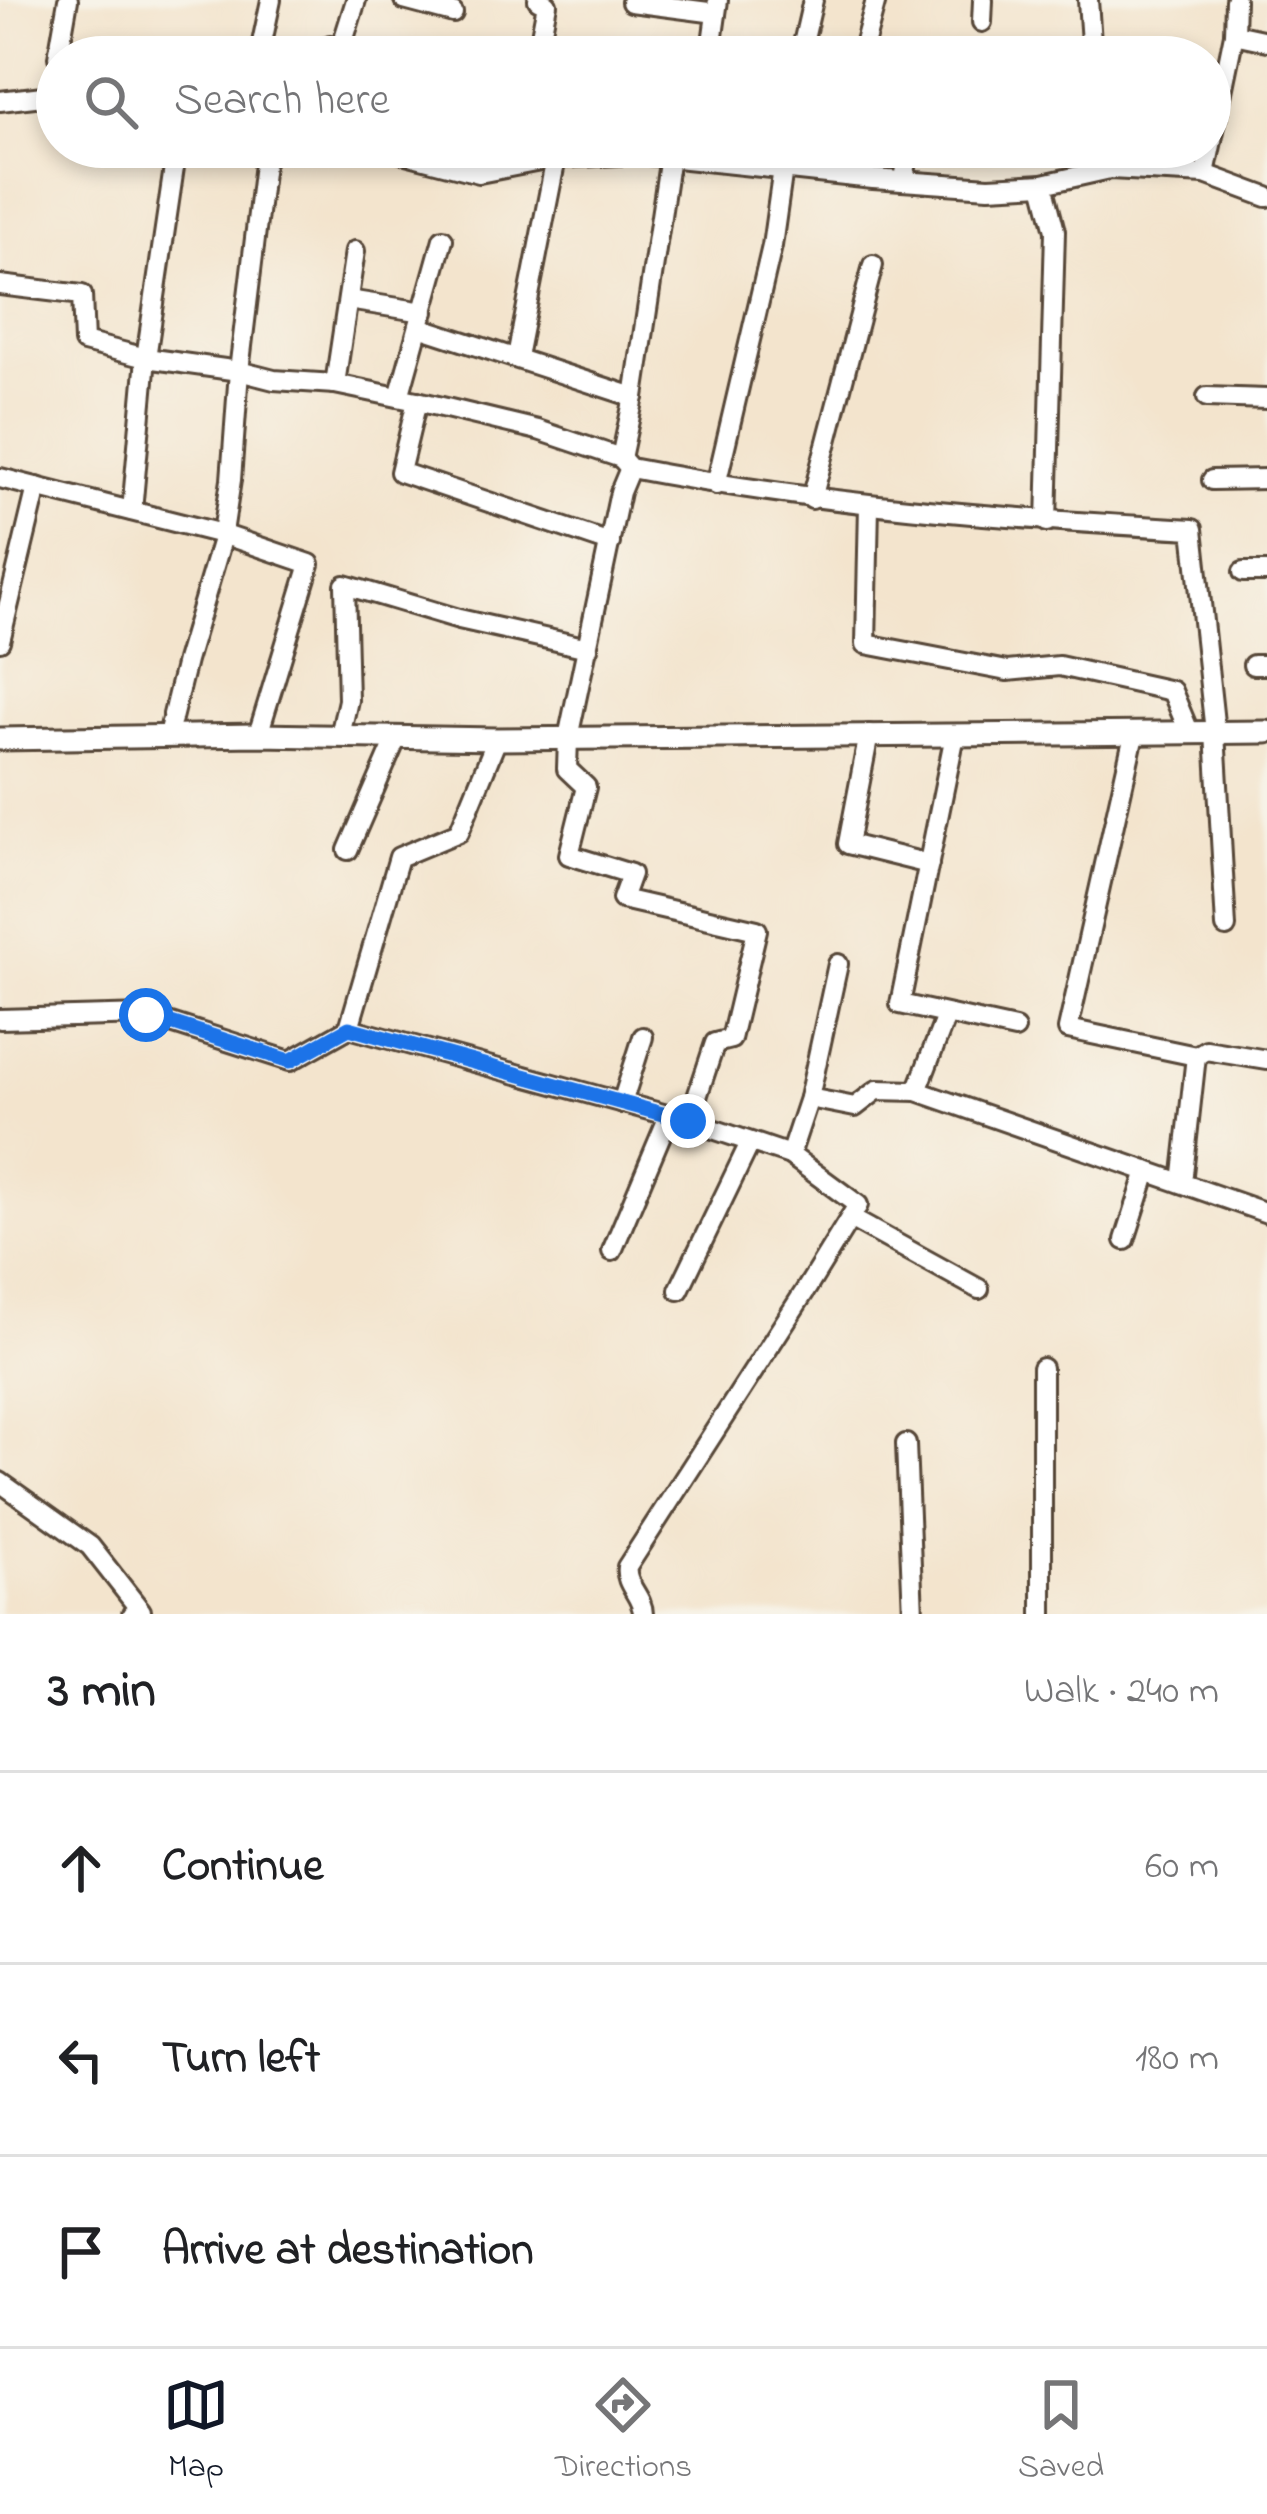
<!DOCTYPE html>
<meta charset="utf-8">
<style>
:root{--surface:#fff;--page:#f2f2f2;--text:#202124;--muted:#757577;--line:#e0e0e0;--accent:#111827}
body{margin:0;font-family:"Indie Flower",sans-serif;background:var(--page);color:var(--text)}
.stop{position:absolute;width:36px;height:36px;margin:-27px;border:9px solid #1a73e8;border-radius:50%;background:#fff}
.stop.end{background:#1a73e8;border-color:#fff;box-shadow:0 3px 12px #0008}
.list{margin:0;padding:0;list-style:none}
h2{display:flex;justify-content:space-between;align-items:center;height:156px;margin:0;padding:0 48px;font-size:51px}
h2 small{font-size:39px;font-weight:400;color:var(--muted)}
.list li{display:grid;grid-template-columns:78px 1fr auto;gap:36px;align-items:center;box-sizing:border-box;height:192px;padding:0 48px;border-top:3px solid var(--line)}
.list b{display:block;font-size:45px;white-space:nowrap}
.list em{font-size:39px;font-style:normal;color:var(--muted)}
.icon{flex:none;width:66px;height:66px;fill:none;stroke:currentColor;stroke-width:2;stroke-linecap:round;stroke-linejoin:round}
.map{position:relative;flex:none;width:1267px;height:1614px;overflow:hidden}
.search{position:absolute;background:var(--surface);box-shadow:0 6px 18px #0003;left:36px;right:36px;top:36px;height:132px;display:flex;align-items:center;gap:30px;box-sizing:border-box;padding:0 42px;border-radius:66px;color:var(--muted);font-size:45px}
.sheet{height:732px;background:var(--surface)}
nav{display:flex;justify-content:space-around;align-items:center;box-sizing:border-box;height:168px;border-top:3px solid var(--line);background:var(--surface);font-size:33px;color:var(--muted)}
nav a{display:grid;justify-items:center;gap:6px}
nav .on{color:var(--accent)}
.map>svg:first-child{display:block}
</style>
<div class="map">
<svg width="1267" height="1614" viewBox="0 0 1267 1614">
<rect width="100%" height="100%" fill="#f7f3e8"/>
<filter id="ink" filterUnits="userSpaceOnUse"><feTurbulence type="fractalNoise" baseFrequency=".00833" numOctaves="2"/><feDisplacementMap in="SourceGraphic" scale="24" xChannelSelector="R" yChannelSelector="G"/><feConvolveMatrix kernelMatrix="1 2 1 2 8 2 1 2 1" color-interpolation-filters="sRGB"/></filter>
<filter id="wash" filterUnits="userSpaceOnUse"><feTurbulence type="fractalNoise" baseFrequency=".004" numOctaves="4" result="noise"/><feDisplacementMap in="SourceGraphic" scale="48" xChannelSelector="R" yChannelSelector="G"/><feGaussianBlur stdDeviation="2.7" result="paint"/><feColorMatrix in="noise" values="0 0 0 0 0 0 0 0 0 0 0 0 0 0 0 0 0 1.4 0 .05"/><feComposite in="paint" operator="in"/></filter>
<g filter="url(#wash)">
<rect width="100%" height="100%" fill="#f3e4cd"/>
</g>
<g filter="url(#ink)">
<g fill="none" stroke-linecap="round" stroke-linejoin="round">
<defs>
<g id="minor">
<polyline points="404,0 453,13"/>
<polyline points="1088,0 1092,57"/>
<polyline points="631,2 716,13"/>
<polyline points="982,22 983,0"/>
<polyline points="1234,34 1267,41"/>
<polyline points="341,48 356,0"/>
<polyline points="58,57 68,0"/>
<polyline points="259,57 271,0"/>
<polyline points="327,57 330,45 365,57"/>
<polyline points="490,57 491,52"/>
<polyline points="537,57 547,4 538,0"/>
<polyline points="710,57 718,0"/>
<polyline points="800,57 813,0"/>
<polyline points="861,57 876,0"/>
<polyline points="0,101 43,96 57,98"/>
<polyline points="378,147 479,173 556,158 639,154 873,179 989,187 1043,184 1110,169 1205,174 1267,197"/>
<polyline points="834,173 840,147"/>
<polyline points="1205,174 1234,34 1235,0"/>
<polyline points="904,181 909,147"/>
<polyline points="1043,184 1055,231 1047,522"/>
<path d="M0,285L82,295L84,342L146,358L239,371L274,380L335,384L417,401L538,430L621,458L630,468C816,504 1004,519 1193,529L1215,732L1226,927"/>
<polyline points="348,300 424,312"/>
<polyline points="419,327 634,397 621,458"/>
<polyline points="517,357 556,158"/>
<polyline points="335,384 355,251"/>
<polyline points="399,397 443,239"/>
<polyline points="634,397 670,156"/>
<polyline points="1207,397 1267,399"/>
<polyline points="417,401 400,472 610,543"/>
<polyline points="630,468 620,492 568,738 567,769 586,787 569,855 631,874 622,899 757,930 731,1039 715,1043 689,1121"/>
<polyline points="0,478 222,534 310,564 258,735"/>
<polyline points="1212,480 1267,479"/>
<polyline points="716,485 772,246 786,147"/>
<polyline points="812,499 873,265"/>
<polyline points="869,505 866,644 1007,671 1059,666 1172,691 1190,734"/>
<polyline points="132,511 146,358 177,147"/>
<polyline points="1243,572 1267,572"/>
<polyline points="0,641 37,487"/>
<polyline points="1253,665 1267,665"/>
<polyline points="869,734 848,844 929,864"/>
<polyline points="168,735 186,661 222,539 231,480 239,371 266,147"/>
<polyline points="955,735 900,1004 1015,1029"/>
<polyline points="1134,735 1068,1029 1196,1056 1206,1050 1267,1060"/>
<polyline points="340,736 348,700 345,585 459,619 588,648"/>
<polyline points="348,850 397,737"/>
<polyline points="0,1019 146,1015 290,1061 349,1028 399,857 459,832 497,739"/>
<path d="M349,1028L689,1121L790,1155L858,1205L805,1291L627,1567C624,1585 643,1596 643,1614"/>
<polyline points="917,1091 1267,1213"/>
<polyline points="809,1098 855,1107 877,1090 917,1091 946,1016"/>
<polyline points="622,1103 643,1037"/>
<polyline points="790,1155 809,1098 838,964"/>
<polyline points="1182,1183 1196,1056"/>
<polyline points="850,1218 979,1289"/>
<polyline points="1125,1240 1147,1171"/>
<polyline points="612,1251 669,1116"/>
<polyline points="679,1290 750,1143"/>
<polyline points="1042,1368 1042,1614"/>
<polyline points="906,1444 913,1614"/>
<polyline points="0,1482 90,1546 141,1611 132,1614"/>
</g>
<polyline id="tertiary" points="0,739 258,735 497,739 1267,732"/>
</defs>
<use href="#minor" stroke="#574638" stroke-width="24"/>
<use href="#tertiary" stroke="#574638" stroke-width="27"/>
<use href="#minor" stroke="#fff" stroke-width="18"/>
<use href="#tertiary" stroke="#fff" stroke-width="21"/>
</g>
</g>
<g fill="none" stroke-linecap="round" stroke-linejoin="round" filter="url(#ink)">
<polyline stroke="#1a73e8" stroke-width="15" points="146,1015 290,1061 349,1028 688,1121"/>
</g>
</svg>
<div class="stop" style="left:146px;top:1015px"></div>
<div class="stop end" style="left:688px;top:1121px"></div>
<div class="search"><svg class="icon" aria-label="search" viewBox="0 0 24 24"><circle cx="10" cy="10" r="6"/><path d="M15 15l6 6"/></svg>Search here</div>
</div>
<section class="sheet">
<h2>3 min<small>Walk · 240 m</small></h2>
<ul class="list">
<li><svg class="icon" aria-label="ahead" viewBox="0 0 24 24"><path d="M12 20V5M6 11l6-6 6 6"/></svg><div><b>Continue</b></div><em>60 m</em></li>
<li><svg class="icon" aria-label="left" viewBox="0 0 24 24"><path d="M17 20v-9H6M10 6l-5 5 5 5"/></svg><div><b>Turn left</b></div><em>180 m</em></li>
<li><svg class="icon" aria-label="arrive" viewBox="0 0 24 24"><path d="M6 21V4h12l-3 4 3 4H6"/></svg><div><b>Arrive at destination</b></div></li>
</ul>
</section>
<nav>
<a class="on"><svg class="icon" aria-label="map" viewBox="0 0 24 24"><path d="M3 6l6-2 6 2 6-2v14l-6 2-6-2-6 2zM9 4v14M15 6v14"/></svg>Map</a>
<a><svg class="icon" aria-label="directions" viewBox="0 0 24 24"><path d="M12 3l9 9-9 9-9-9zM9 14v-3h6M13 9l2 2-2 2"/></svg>Directions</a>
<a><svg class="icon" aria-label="saved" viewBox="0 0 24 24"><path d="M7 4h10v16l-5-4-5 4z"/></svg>Saved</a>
</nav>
